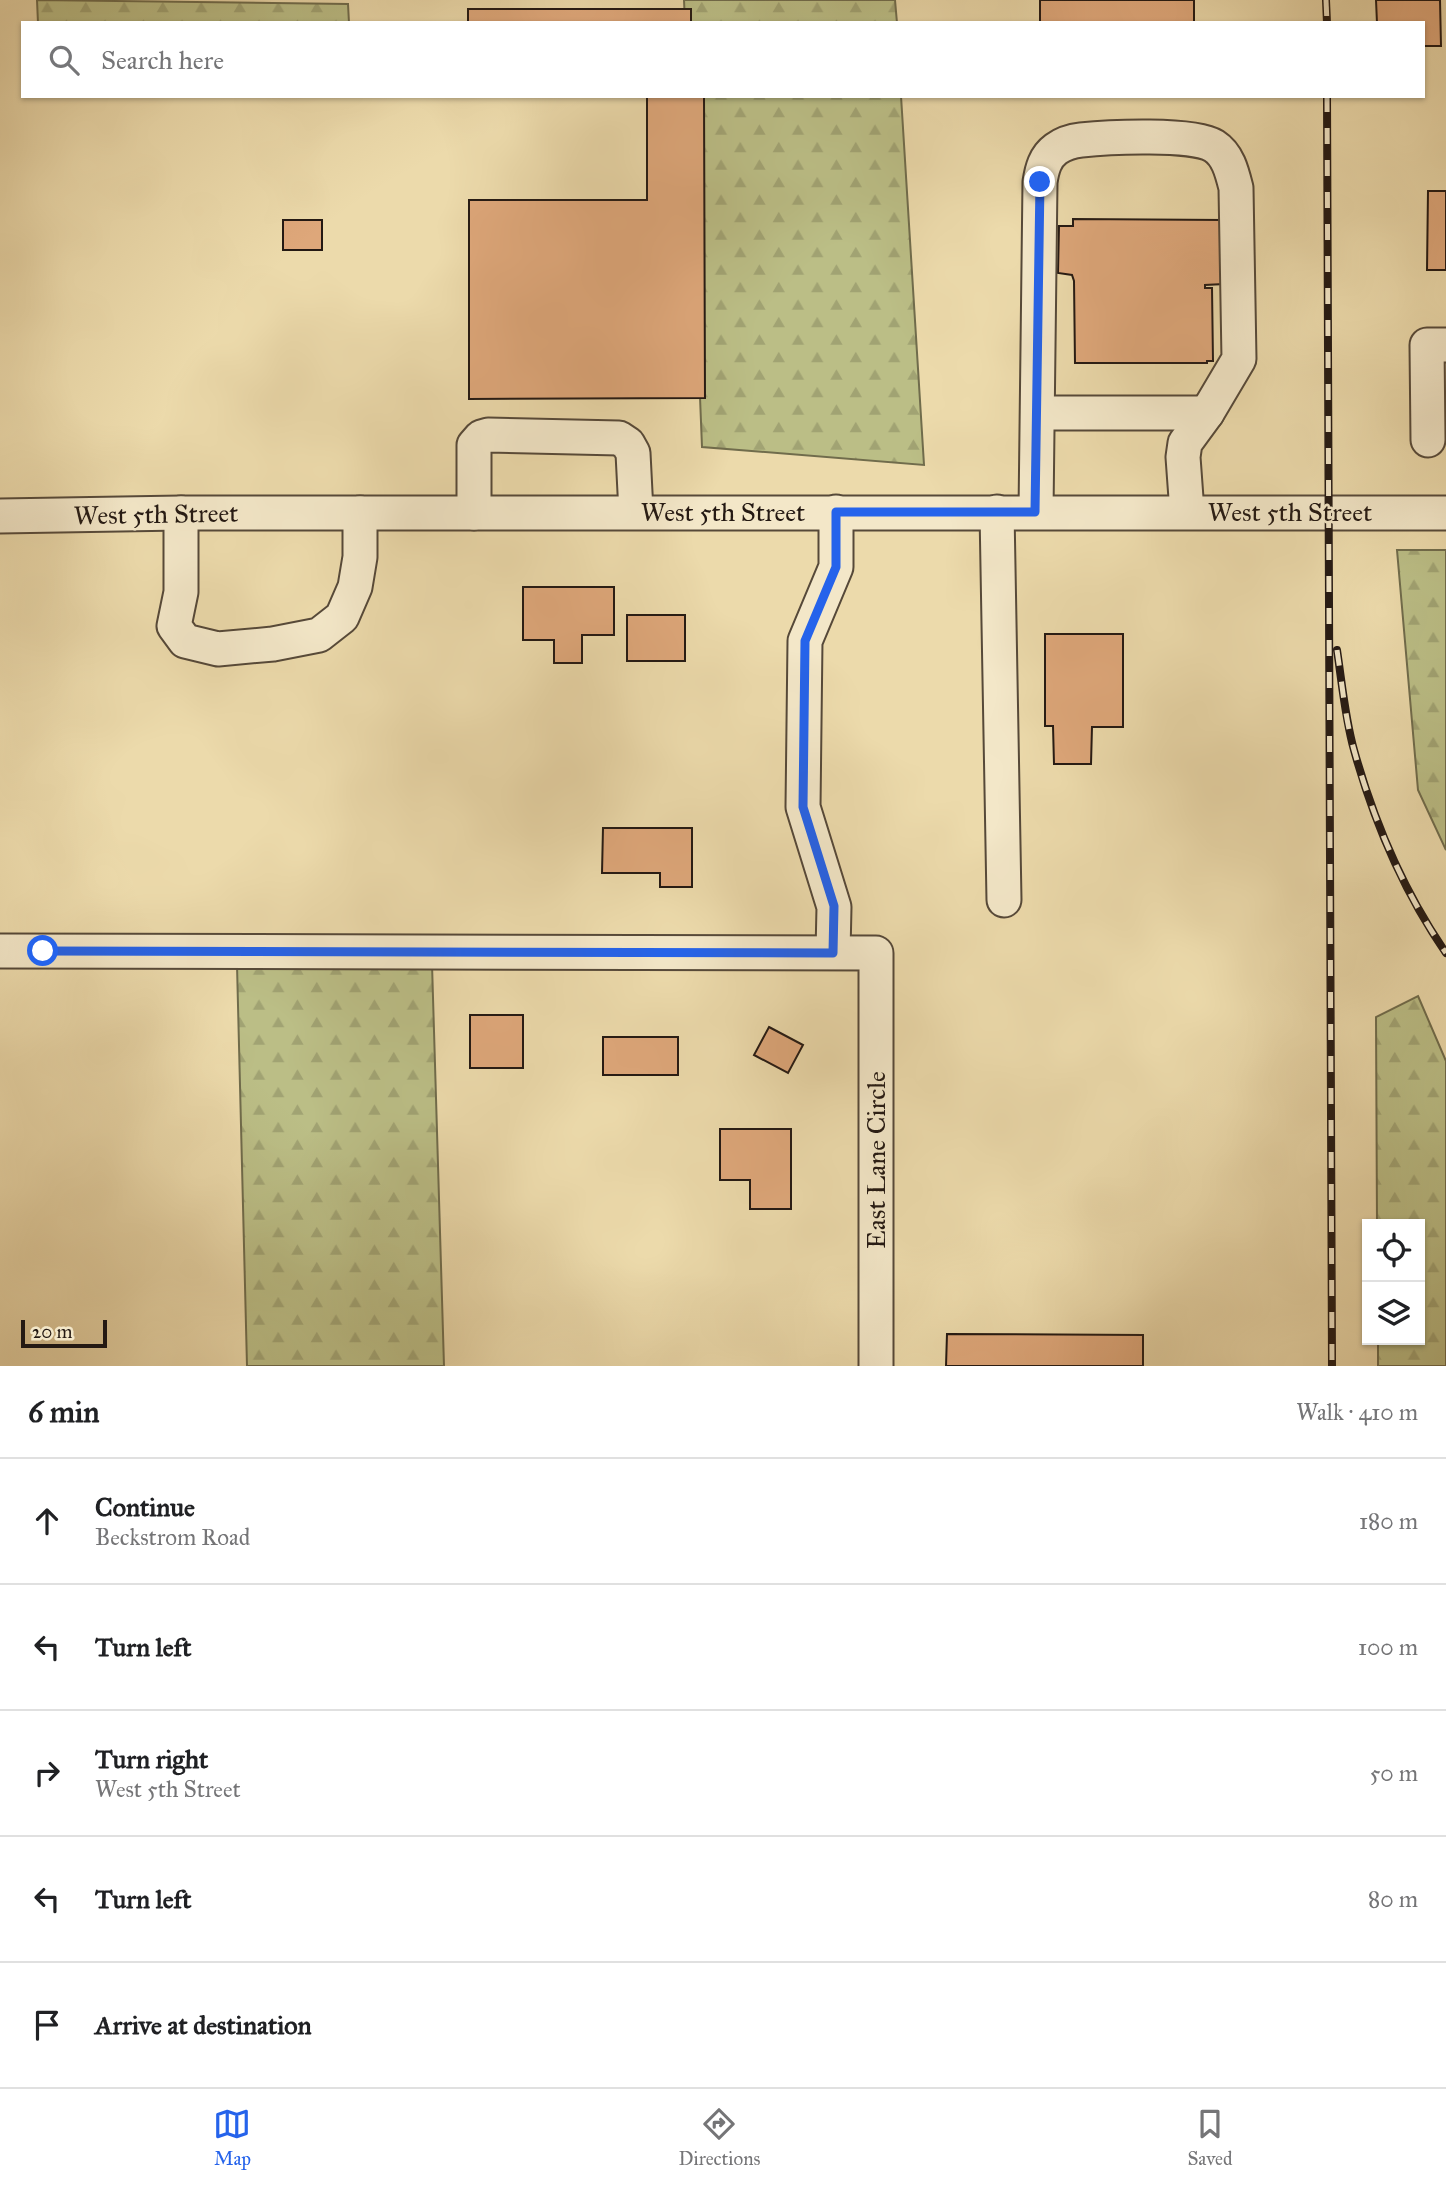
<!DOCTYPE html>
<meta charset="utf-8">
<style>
:root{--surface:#fff;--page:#f2f2f2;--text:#202124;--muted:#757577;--line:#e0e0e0;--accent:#2563eb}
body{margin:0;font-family:"IM FELL Great Primer",serif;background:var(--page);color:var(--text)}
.controls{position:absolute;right:21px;bottom:21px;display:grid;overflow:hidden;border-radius:0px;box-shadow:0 2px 5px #0004}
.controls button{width:63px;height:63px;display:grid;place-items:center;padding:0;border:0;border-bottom:2px solid var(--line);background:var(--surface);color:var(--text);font:35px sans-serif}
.scale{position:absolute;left:21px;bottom:18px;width:86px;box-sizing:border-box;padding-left:7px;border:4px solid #241913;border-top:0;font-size:19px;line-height:24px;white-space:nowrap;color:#241913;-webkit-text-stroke:5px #f3e7c8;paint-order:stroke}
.stop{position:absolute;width:21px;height:21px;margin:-16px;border:5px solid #2563eb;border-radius:50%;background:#fff}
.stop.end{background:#2563eb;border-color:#fff;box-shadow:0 2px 7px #0008}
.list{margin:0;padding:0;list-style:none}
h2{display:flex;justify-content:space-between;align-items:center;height:91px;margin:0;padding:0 28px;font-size:30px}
h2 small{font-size:23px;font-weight:400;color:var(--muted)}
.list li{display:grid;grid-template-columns:46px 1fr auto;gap:21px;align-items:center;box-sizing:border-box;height:126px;padding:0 28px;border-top:2px solid var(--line)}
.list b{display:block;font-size:26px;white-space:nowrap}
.list p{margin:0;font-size:23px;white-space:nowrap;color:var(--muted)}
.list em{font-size:23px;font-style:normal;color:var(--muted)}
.icon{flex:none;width:38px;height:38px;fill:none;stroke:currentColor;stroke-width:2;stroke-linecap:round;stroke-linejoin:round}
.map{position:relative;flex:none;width:1446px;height:1366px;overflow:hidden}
.search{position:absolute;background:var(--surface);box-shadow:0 2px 5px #0004;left:21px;right:21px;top:21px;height:77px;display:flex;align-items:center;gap:18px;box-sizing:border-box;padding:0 24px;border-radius:0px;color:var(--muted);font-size:26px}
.sheet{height:721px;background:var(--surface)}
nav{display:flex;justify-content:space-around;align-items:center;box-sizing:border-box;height:98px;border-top:2px solid var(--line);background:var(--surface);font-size:19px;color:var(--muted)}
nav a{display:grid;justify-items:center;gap:4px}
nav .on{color:var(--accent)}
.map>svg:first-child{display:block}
</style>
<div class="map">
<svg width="1446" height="1366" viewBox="0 0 1446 1366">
<defs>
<pattern id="forest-firs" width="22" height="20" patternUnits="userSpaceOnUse" patternTransform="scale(1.75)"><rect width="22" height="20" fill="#bbbe86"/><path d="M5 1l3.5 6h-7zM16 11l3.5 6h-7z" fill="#a1a373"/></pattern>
</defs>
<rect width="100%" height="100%" fill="#ecdaab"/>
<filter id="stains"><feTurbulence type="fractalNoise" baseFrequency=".00286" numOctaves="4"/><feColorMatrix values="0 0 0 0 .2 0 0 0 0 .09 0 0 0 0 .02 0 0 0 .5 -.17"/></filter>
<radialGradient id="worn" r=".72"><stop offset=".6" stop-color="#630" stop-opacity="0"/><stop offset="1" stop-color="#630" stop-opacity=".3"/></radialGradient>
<g fill="url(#forest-firs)" stroke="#706c4c" stroke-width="2">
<polygon points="37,0 348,4 349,23 38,23"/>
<polygon points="684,0 895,0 897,23 685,23"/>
<polygon points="688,96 901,96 924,465 702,447"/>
<polygon points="1397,550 1446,550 1446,850 1418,790"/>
<polygon points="432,964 444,1366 247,1366 237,965"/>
<polygon points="1418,996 1446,1061 1446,1366 1378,1366 1378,1340 1420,1340 1420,1224 1377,1224 1376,1017"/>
</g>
<g fill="#dea77a" stroke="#241913" stroke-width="2">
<rect x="1040" y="0" width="154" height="23"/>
<polygon points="1376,0 1440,0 1441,46 1423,46 1423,23 1377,23"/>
<rect x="468" y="9" width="223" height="14"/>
<polygon points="647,96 704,96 705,398 469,399 469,200 647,200"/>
<polygon points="1428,191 1446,191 1446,270 1427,270"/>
<polygon points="1073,219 1224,220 1224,284 1205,285 1205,288 1212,288 1213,361 1207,361 1207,363 1075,363 1074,281 1072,275 1058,273 1059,226 1073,226"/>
<rect x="283" y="220" width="39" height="30"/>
<polygon points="523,587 614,587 614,635 582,635 582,663 554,663 554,640 523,640"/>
<rect x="627" y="615" width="58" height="46"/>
<polygon points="1045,634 1123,634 1123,727 1092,727 1091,764 1054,764 1053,726 1045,726"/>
<polygon points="603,828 692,828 692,887 660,887 660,873 602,873"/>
<rect x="470" y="1015" width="53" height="53"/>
<polygon points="769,1027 803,1045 788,1073 754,1055"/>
<rect x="603" y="1037" width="75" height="38"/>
<polygon points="720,1129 791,1129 791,1209 750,1209 750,1180 720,1180"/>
<polygon points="947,1334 1143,1335 1143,1366 946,1366"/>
</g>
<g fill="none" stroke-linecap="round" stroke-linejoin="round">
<defs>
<g id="minor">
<polyline points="1038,413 1207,413"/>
<polyline points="1428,440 1427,345 1446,345"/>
<polyline points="997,512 1004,900"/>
<path d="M1036,512L1040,182C1042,169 1045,157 1056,149C1063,144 1072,141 1081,140C1108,137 1193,133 1214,146C1228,155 1232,172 1236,188L1239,359L1207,413L1185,443L1183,457L1187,512"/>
<polyline points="181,513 181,592 174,626 185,641 218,649 273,644 319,635 342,617 355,587 360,557 360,513"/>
<polyline points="474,513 474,445 481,437 488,435 619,438 628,444 633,453 636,512"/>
<polyline points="0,516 181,513 1446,513"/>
<polyline points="0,951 876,953 876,1366"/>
<polyline points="833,952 834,907 803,807 805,641 836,567 836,512"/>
</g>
</defs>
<use href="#minor" stroke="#564939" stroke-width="37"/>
<use href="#minor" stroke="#f3e7c8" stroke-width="33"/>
<defs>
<g id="rail">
<polyline points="1326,0 1327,23"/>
<polyline points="1327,96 1332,1366"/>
<path d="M1337,650C1342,683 1345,718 1354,750C1374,822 1404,892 1446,953"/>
</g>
</defs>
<use href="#rail" stroke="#241913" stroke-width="8"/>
<use href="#rail" stroke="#f3e7c8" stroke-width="5" stroke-dasharray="16" stroke-linecap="butt"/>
</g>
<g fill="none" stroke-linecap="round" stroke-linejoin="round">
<polyline stroke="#2563eb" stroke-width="9" points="43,951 833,953 834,906 803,807 805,641 836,567 836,512 1035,512 1040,182"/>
</g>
<g text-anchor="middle" stroke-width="5" stroke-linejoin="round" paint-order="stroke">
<g font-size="26" fill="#241913" stroke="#f3e7c8">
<text x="723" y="521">West 5th Street</text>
<text x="1290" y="521">West 5th Street</text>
<text transform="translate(156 514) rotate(-1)" y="9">West 5th Street</text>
<text transform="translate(876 1160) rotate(-90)" y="9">East Lane Circle</text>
</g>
</g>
<rect width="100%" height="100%" filter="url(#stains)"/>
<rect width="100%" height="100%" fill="url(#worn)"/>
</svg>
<div class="controls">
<button><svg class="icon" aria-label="locate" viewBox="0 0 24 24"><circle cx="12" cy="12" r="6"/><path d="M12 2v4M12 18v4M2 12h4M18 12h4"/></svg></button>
<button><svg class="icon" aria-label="layers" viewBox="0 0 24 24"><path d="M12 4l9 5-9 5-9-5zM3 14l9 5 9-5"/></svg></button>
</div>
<div class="scale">20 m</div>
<div class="stop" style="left:43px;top:951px"></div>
<div class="stop end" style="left:1040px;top:182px"></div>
<div class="search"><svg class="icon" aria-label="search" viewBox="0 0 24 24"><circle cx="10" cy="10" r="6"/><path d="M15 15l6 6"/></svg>Search here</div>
</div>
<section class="sheet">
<h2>6 min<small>Walk · 410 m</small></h2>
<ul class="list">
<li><svg class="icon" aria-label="ahead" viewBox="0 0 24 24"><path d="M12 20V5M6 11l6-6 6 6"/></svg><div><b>Continue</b><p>Beckstrom Road</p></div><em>180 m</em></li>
<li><svg class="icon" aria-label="left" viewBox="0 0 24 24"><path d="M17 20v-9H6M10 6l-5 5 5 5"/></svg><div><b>Turn left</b></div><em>100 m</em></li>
<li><svg class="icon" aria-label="right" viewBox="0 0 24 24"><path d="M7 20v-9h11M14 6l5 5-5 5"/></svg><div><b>Turn right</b><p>West 5th Street</p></div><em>50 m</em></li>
<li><svg class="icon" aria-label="left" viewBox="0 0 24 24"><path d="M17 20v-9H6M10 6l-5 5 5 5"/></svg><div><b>Turn left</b></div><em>80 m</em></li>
<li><svg class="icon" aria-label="arrive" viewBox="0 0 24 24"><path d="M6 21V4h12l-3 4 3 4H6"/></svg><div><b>Arrive at destination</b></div></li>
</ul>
</section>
<nav>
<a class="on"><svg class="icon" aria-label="map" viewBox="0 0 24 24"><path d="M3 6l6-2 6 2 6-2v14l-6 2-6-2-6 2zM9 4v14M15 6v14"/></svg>Map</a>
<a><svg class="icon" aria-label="directions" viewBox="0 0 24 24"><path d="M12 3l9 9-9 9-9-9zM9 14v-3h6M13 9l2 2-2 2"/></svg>Directions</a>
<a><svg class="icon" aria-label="saved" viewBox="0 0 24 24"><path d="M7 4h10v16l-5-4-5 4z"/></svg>Saved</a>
</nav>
